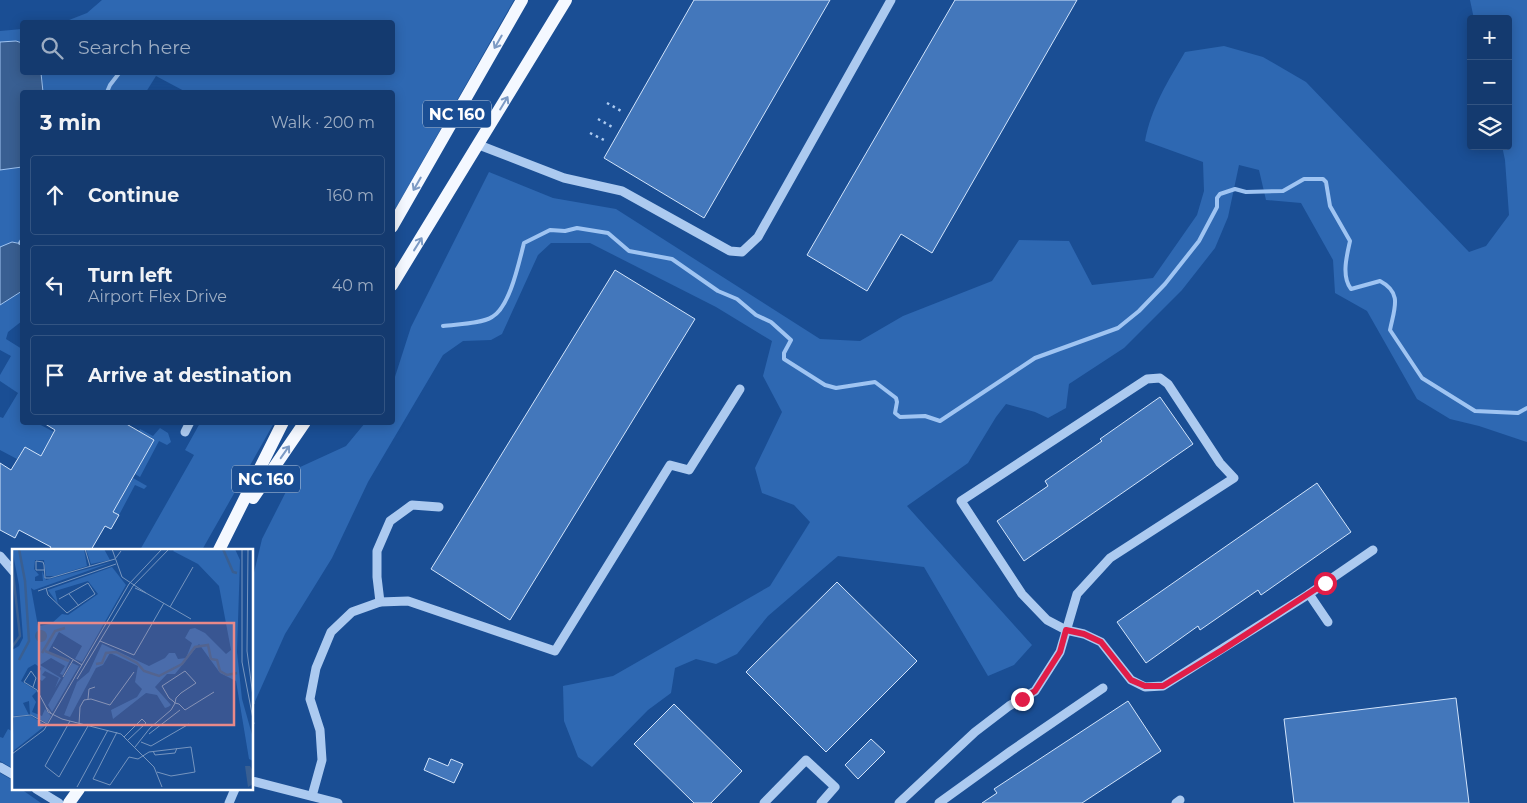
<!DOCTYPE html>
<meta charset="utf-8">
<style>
:root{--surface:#143a6f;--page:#214577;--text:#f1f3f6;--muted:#9dadc3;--line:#335482}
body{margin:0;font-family:Montserrat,sans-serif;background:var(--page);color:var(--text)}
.controls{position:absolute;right:15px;top:15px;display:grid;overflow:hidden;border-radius:5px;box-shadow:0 2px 12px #0003}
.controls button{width:45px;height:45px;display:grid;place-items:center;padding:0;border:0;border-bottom:1px solid var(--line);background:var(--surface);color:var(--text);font:25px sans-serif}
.stop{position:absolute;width:15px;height:15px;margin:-11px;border:4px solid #e11d48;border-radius:50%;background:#fff}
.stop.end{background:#e11d48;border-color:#fff;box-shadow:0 1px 5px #0008}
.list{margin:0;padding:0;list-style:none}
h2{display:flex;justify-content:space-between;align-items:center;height:65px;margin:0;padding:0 20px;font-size:21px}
h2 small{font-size:16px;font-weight:400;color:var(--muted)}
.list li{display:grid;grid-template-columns:32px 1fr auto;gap:15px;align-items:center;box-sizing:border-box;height:80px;margin:0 10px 10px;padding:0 10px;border:1px solid var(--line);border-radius:5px}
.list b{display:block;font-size:19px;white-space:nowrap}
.list p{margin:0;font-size:16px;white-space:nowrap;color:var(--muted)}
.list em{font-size:16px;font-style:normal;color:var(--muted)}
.icon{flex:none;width:28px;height:28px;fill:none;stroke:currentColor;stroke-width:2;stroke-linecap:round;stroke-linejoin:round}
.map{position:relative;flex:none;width:1527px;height:803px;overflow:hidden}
.search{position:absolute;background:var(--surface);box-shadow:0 2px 12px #0003;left:20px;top:20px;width:375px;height:55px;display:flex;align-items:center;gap:12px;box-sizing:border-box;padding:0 18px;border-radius:5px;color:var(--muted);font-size:19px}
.panel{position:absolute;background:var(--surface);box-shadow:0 2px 12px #0003;left:20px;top:90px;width:375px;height:335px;border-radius:5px}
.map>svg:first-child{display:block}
</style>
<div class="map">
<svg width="1527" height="803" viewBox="0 0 1527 803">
<rect width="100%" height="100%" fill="#1a4e94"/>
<g fill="#2e68b2">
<polygon points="102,0 514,0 393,213 392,92 186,92 156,76 146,92 43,92 41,73 392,72 392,22 64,22 87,13"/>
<path d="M1470,0H1527V442L1479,426L1450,419L1417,399L1367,311L1335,293L1333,260L1301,203L1266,200L1259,170L1239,165L1228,217L1215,248L1182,290L1124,348L1069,384L1066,408L1048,418L1035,412L1006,404L996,417L968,463L907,506L1032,645L1014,665L988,676L924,567L838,556L768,616L737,654L716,664L696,659L675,668L671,693L648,710L592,767L578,757L564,721L563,686L613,676L770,586L810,522L794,505L762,493L755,468L782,412L763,376L772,341L716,307L590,243H551L538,255L502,334L491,340L463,341L443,355L368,482L332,558L285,634L253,706V577L262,539L298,468L346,446L365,423L392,422L393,383L411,327L489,172L553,198L616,209L820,339L860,341L903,316L992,281L1019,240L1069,241L1092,285L1153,278L1197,215L1204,191L1203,162L1145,141C1151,108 1168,81 1185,52L1224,46L1263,57L1306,82L1469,252L1486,246L1509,215L1505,160L1502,146H1508V19H1474Z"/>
<polygon points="22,29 22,43 16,41 0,42 0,31"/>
<polygon points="22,167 22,321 8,332 6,339 22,349 22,422 37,423 54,432 41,456 25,447 17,459 0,450 0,417 3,418 18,393 0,381 0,375 11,356 0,350 0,170"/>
<polygon points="200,423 274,423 202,550 140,550 194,455 185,450"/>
<polygon points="160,428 168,433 171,442 167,445 159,441 140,477 135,474 154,440 139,431 140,429 153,436"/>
<polygon points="133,478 147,486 144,489 135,485 119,515 113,512"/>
<polygon points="8,729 14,732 14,769 0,761 0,737 3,738"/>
<polygon points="0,773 14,781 14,789 21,789 41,803 0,803"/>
</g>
<g fill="#395f92" stroke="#9fc4f2">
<polygon points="16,41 22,43 22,72 41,73 43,92 22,92 22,167 0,170 0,42"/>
<polygon points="12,242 22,244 22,291 0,305 0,247"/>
</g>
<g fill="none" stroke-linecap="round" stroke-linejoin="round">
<g stroke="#9fc4f2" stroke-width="4">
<polyline points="107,92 110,85 120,72"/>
<polyline points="20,243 22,240"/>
<path d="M443,326C456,324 481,324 492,317C510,307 519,262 524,243L550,230L565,231L577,228L608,233L629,251L672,259L718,291L737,299L756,315L771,322L791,340L784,353V359L825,385L836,388L875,382L896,398L897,402L895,413L900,417L925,416L940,421L1035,358L1118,328L1139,311L1165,284L1199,241L1217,207V198L1220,194L1235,189L1246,192L1283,191L1304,179H1323L1326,182L1330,206L1350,241C1347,255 1341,276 1351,289L1380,281C1403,293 1394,309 1390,330L1422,378L1475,411L1518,413L1527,408"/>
</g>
</g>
<g fill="#4377bb" stroke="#d2e4fb">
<polygon points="694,0 830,0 704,218 604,158"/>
<polygon points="955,0 1077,0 932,253 901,234 867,291 807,255"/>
<polygon points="615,270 695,319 510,620 431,569"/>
<polygon points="1160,397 1193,444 1024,561 997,521 1048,486 1045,481 1102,441 1100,439"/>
<polygon points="42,422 123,422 154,440 113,512 119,515 111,529 105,526 91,550 49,550 51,547 19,530 15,538 0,530 0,463 11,470 25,447 41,456 55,430"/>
<polygon points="1317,483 1351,532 1261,595 1258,590 1200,630 1198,626 1146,663 1117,622"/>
<polygon points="837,582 917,661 826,752 746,672"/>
<polygon points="1456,698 1469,803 1294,803 1284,719"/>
<polygon points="1128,701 1161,751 1082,803 982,803 997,793 994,789"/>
<polygon points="674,704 742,771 711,803 694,803 634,744"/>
<polygon points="871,739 885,752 858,779 845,765"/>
<polygon points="429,758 448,766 451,759 463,764 454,783 424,770"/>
</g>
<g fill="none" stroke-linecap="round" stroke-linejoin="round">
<g stroke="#accaf0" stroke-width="2.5" stroke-dasharray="2.5 4" stroke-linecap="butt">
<polyline points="607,103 623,112"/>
<polyline points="598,119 614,128"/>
<polyline points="590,133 606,141"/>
</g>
<g stroke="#accaf0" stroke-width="9">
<polyline points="479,145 564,178 622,191 730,251 742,252 758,237 891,0"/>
<polyline points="185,432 190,422"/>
<polyline points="0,556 14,572"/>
<polyline points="1309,594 1328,622"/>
<polyline points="380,602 377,577 377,551 390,521 412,505 439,507"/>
<polyline points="0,767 14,775"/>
<polyline points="252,781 338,803"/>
<polyline points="36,789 59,803"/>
<polyline points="312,796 322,760 320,730 310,699 316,668 331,632 352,612 380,602 408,601 555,651 670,465 689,470 740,389"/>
<polyline points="229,803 235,789"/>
<polyline points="764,803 806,760 835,787 821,803"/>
<polyline points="899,803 975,732 1009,706 1035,691 1060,652 1077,594 1110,558 1234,478 1220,463 1168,384 1160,378 1147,379 961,501 1022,594 1047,620 1066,630 1084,634 1101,642 1131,680 1145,687 1163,686 1309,594 1373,550"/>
<polyline points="939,803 1011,751 1103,688"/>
<polyline points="1176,803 1180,800"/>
</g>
<g stroke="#f4f8ff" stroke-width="12">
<polyline points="392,227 522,0"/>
<polyline points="392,285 566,0"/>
<polyline points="253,498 305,422"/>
<polyline points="219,550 283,422"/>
<polyline points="69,803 79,789"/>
</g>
</g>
<defs><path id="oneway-shaft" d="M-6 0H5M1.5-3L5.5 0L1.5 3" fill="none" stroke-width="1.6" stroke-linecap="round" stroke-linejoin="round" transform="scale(1.25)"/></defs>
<g stroke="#7c9ac4">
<use href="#oneway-shaft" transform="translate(498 42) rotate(120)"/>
<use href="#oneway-shaft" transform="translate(504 103) rotate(-59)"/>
<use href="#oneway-shaft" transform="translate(417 184) rotate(120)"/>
<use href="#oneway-shaft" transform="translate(418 244) rotate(-58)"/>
<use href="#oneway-shaft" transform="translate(285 452) rotate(-55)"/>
</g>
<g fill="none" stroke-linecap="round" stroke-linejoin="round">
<polyline stroke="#e11d48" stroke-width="6" points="1022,699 1035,691 1060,652 1066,630 1084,634 1101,642 1131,680 1145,686 1163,686 1222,650 1325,583"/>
</g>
<g text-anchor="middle" stroke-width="4" stroke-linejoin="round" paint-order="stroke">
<g fill="#1a4e94" stroke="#bacadf" stroke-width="1">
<rect x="423" y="100.5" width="68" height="27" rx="4"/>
<rect x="232" y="465.5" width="68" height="27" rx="4"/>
</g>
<g font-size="16" font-weight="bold" fill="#fff">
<text x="457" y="120">NC 160</text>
<text x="266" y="485">NC 160</text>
</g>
</g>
<g transform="translate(12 549)">
<rect width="241" height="241" fill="#1a4e94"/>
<path d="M0,0H72L75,17L43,27H34L32,11H23L22,20L27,26L23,28V32H31L30,22L34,31L101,13L22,41L19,39L26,77L39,75L50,65L56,66L86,45L76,32L43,42L46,55L36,41L100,18L114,36L70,113L63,110L70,97L47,83L36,103L58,111L51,126L48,125L53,117L39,109L28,116L49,129L43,139L47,129L33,122L30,126L34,128L30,132L26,129L29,119L23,115L16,119L9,132L25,142L20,147L24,153L20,163L30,167L33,160L39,167L35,174L18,165L17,152L11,154L17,166L0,167V101L7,97L11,89L7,36ZM74,0H92L98,11L79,15ZM163,0H223L228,11L225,103L230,150L241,189V212L237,210L224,132L208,124L187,95L163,125H155L143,138L159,156L156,158L153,159L145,146L134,144L101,170L99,161L125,148L130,140L123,133L126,117L98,104L91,116L84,119L58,168L52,166L65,133L77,123L90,95L137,117L153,109L157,104H163L166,110L174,109L180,94L173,89L178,80L183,79L193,84L214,105L219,101L207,37L186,15L161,2ZM60,114L67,117L40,163L36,156ZM19,167L34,176L0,203L2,168Z" fill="#2e68b2"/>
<path d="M23 87a6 6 0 1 1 12 0a6 6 0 1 1-12 0ZM233,217H238L241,222V235L236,238Z" fill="#395f92"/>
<path fill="none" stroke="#395f92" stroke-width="2.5" d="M7,0L13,32L17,92L7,111M211,0L221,23L225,24M0,15L8,87L0,98M33,102L57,112M30,104L43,82L53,79M84,115L90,114L94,104L104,103L125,114L132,122L147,127L170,115L183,98L196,96L199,110L205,111L208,122L215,126L225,124"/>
<path fill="none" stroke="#7695bf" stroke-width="1" d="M73,0L78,17M100,0L110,28L134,44L123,39M230,0V113L242,175M236,0L235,102L242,155M33,21H24V12L31,13L32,16L33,29H38L103,10L109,2M34,39L36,46L55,64L83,45L76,34L47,50M26,42L104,15M134,44L179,70M57,45L67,57M158,58L181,18M88,92L122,106L152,54M41,98L70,116M51,128L61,111M65,130L121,37L157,0M21,138L24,129L19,122L12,133L25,141L34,158M76,150L77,140L83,138M39,164L34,158L36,163L50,170L109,185L142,218L150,238M0,168L19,166L35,175M58,172L33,217L47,228L76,177M67,175L68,158L72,151L79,150L98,156L122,123M105,183L81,230L98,236L117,208L126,210L137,203L179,198L183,223L159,227L145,223M137,185L168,161M112,188L130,170L134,174L116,191M129,193L139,197L177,175M123,198L138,179L159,161L162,156L163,154L164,149L169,144L184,134L173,122L150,137L157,149L161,152L163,154L167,155L173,161L202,143M141,202L143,206L163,204L165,199M0,205L32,181L117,35L150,0M65,238L96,181"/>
<path fill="#e88989" fill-opacity="0.15" stroke="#e88989" stroke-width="2.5" d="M27,74H222V176H27Z"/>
<rect width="241" height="241" fill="none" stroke="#fff" stroke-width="2.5"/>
</g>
</svg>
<div class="controls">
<button>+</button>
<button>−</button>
<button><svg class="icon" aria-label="layers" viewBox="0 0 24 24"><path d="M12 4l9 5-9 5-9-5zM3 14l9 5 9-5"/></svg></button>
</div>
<div class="stop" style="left:1325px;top:583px"></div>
<div class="stop end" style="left:1022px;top:699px"></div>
<div class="search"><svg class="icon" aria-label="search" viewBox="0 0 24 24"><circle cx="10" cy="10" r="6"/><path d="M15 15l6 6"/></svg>Search here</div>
<section class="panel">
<h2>3 min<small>Walk · 200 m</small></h2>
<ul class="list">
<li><svg class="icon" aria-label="ahead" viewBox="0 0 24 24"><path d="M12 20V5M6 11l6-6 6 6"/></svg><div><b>Continue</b></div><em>160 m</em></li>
<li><svg class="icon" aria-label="left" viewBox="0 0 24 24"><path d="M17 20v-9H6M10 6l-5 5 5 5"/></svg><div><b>Turn left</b><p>Airport Flex Drive</p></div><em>40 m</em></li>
<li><svg class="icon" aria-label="arrive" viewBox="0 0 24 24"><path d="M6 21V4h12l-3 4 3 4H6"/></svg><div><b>Arrive at destination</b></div></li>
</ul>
</section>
</div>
